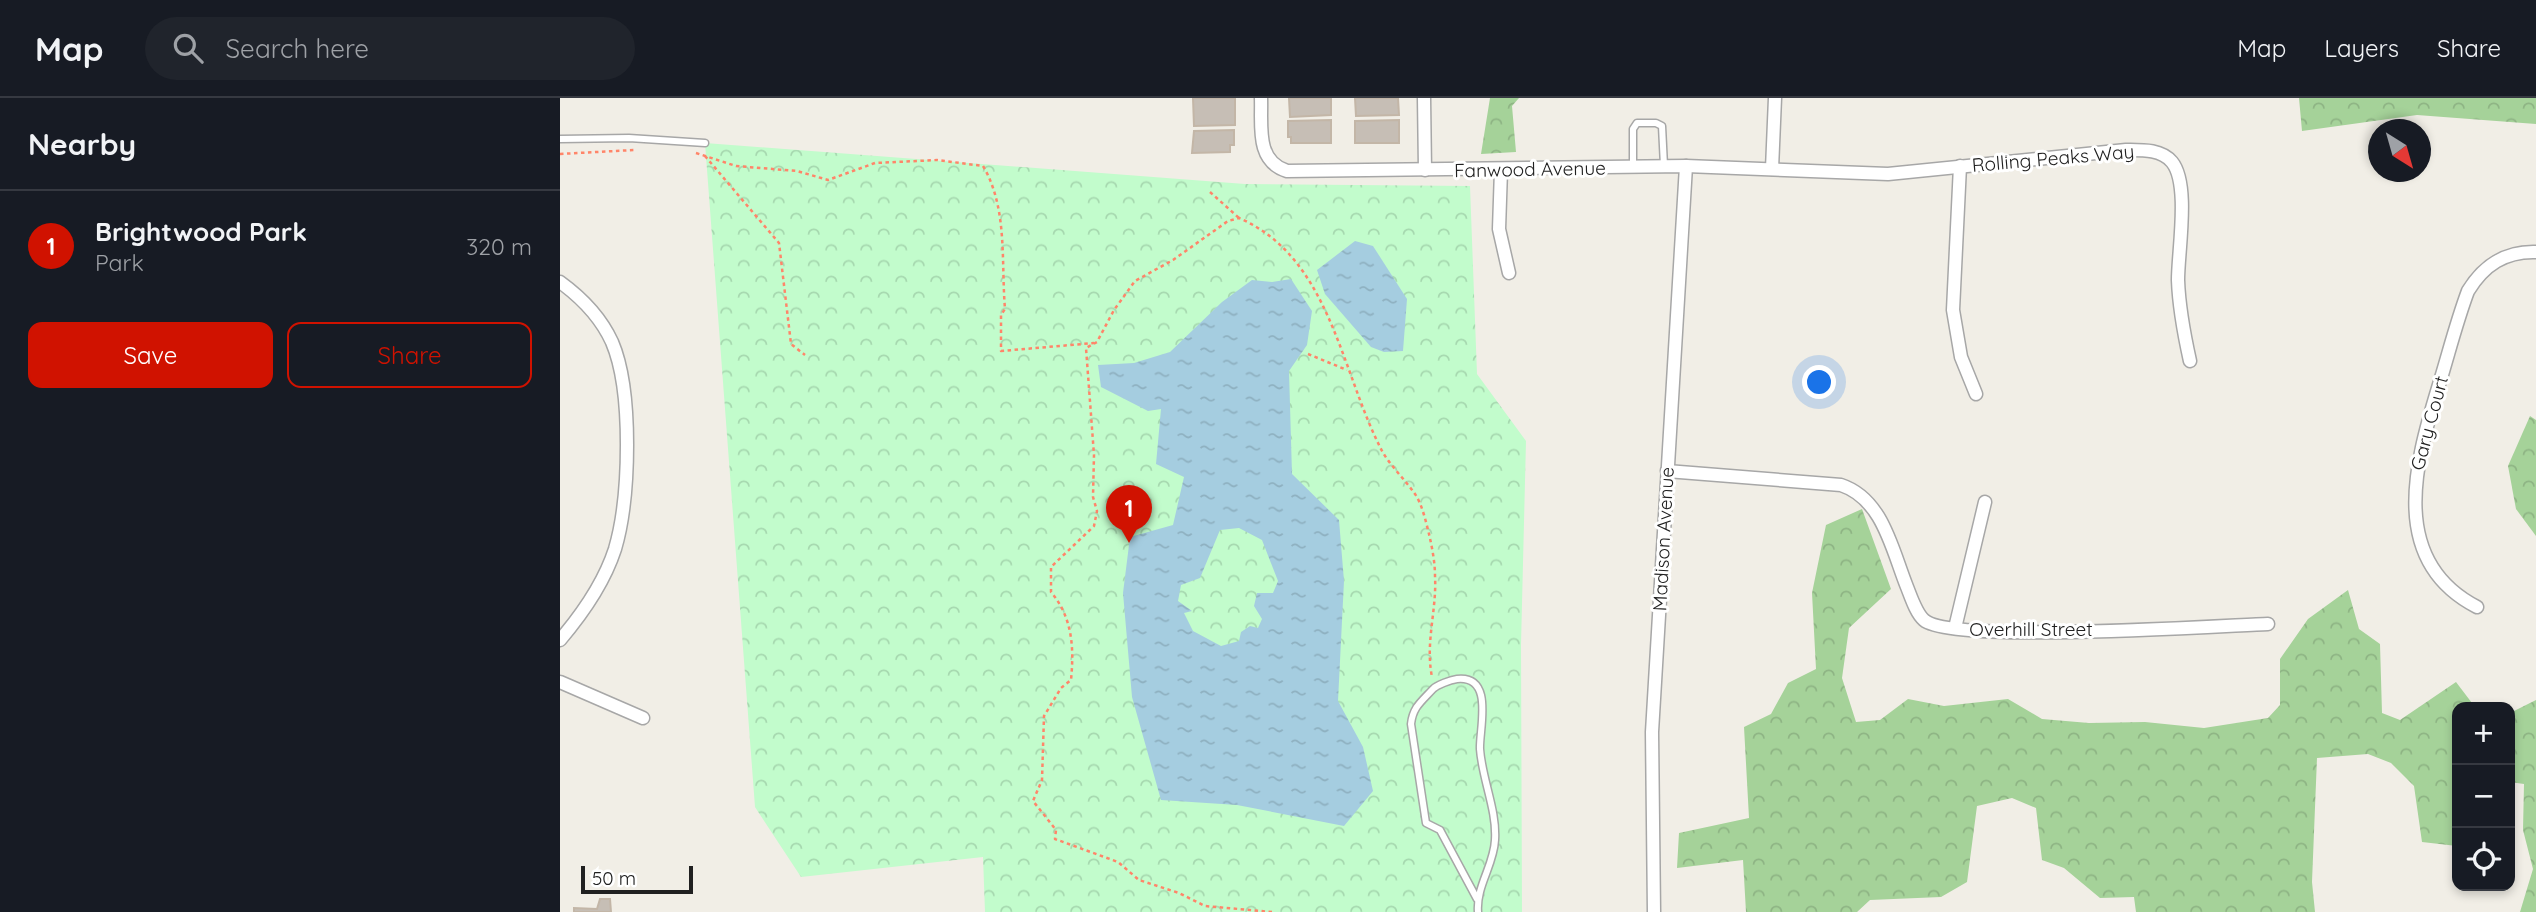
<!DOCTYPE html>
<meta charset="utf-8">
<style>
:root{--surface:#171b24;--page:#20242c;--text:#f1f3f6;--muted:#9ea1a6;--line:#363941;--accent:#d01200}
body{margin:0;font-family:Quicksand,sans-serif;background:var(--page);color:var(--text)}
.controls{position:absolute;right:21px;bottom:21px;display:grid;overflow:hidden;border-radius:14px;box-shadow:0 4px 10px #0003}
.controls button{width:63px;height:63px;display:grid;place-items:center;padding:0;border:0;border-bottom:2px solid var(--line);background:var(--surface);color:var(--text);font:35px sans-serif}
.compass{position:absolute;left:1808px;top:21px;width:63px;height:63px;border-radius:50%;background:var(--surface);box-shadow:0 4px 10px #0003;rotate:143deg}
.scale{position:absolute;left:21px;bottom:18px;width:112px;box-sizing:border-box;padding-left:7px;border:4px solid #202020;border-top:0;font-size:19px;line-height:24px;white-space:nowrap;color:#202020;-webkit-text-stroke:5px #fff;paint-order:stroke}
.you{position:absolute;left:1260px;top:285px;width:24px;height:24px;margin:-18px;border:5px solid #fff;border-radius:50%;background:#1a73e8;box-shadow:0 0 0 10px #1a73e833}
.badge{display:grid;place-items:center;width:46px;height:46px;border-radius:50%;background:var(--accent);color:#fff;font-size:23px;font-weight:700}
.pin{position:absolute;translate:-50% -58px;filter:drop-shadow(0 2px 4px #0008)}
.pin::after{content:'';position:absolute;top:37px;width:24px;height:21px;background:inherit;clip-path:polygon(0 0,100% 0,50% 100%)}
.list{margin:0;padding:0;list-style:none}
h2{display:flex;justify-content:space-between;align-items:center;height:91px;margin:0;padding:0 28px;font-size:30px}
h2 small{font-size:23px;font-weight:400;color:var(--muted)}
.list li{display:grid;grid-template-columns:46px 1fr auto;gap:21px;align-items:center;box-sizing:border-box;height:112px;padding:0 28px;border-top:2px solid var(--line)}
.list b{display:block;font-size:26px;white-space:nowrap}
.list p{margin:0;font-size:23px;white-space:nowrap;color:var(--muted)}
.list em{font-size:23px;font-style:normal;color:var(--muted)}
.actions{display:flex;gap:14px;padding:21px 28px}
.actions a{flex:1;padding:16px 0;border:2px solid var(--accent);border-radius:14px;text-align:center;font-size:24px;color:var(--accent)}
.actions .main{background:var(--accent);color:#fff}
.icon{flex:none;width:38px;height:38px;fill:none;stroke:currentColor;stroke-width:2;stroke-linecap:round;stroke-linejoin:round}
.map{position:relative;flex:none;width:1976px;height:814px;overflow:hidden}
header{display:flex;align-items:center;gap:42px;box-sizing:border-box;height:98px;padding:0 35px;background:var(--surface);border-bottom:2px solid var(--line)}
header strong{font-size:33px}
nav{display:flex;gap:38px;margin-inline-start:auto;font-size:24px}
.search{width:490px;height:63px;background:var(--page);display:flex;align-items:center;gap:18px;box-sizing:border-box;padding:0 24px;border-radius:38px;color:var(--muted);font-size:26px}
main{display:flex}
aside{flex:1;background:var(--surface)}
.map>svg:first-child{display:block}
</style>
<header>
<strong>Map</strong>
<div class="search"><svg class="icon" aria-label="search" viewBox="0 0 24 24"><circle cx="10" cy="10" r="6"/><path d="M15 15l6 6"/></svg>Search here</div>
<nav><a>Map</a><a>Layers</a><a>Share</a></nav>
</header>
<main>
<aside>
<h2>Nearby<small></small></h2>
<ul class="list">
<li><span class="badge">1</span><div><b>Brightwood Park</b><p>Park</p></div><em>320 m</em></li>
</ul>
<div class="actions"><a class="main">Save</a><a>Share</a></div>
</aside>
<div class="map">
<svg width="1976" height="814" viewBox="0 0 1976 814">
<defs>
<pattern id="forest-crowns" width="20" height="18" patternUnits="userSpaceOnUse" patternTransform="scale(1.75)"><rect width="20" height="18" fill="#a5d299"/><path d="M2 6a3 3 0 1 1 6 0M12 15a3 3 0 1 1 6 0" fill="none" stroke="#8eb484"/></pattern>
<pattern id="park-crowns" width="20" height="18" patternUnits="userSpaceOnUse" patternTransform="scale(1.75)"><rect width="20" height="18" fill="#c2fccc"/><path d="M2 6a3 3 0 1 1 6 0M12 15a3 3 0 1 1 6 0" fill="none" stroke="#a6d8af"/></pattern>
<pattern id="water-ripples" width="26" height="14" patternUnits="userSpaceOnUse" patternTransform="scale(1.75)"><rect width="26" height="14" fill="#a5cde0"/><path d="M2 4q2-2 4 0t4 0M15 11q2-2 4 0t4 0" fill="none" stroke="#8eb0c0"/></pattern>
</defs>
<rect width="100%" height="100%" fill="#f1eee6"/>
<g fill="url(#forest-crowns)">
<polygon points="930,0 959,0 952,8 956,54 921,56"/>
<polygon points="1739,0 1976,0 1976,26 1857,17 1742,33"/>
<polygon points="1970,318 1976,322 1976,438 1956,411 1948,368"/>
<polygon points="1302,411 1331,491 1289,530 1282,580 1296,624 1320,622 1348,601 1384,608 1448,601 1482,621 1529,625 1585,624 1644,630 1708,620 1720,607 1720,561 1748,521 1788,492 1799,531 1820,546 1822,615 1840,622 1896,584 1915,609 1897,609 1897,748 1862,744 1854,688 1831,665 1808,656 1757,660 1752,784 1755,814 1576,814 1574,799 1540,800 1504,770 1482,762 1476,710 1452,700 1417,708 1407,784 1381,799 1310,802 1297,814 1186,814 1183,762 1117,770 1119,735 1189,720 1184,629 1211,616 1228,585 1256,571 1252,495 1266,427"/>
<polygon points="1976,602 1976,814 1960,814 1973,771 1963,732 1964,686 1950,684 1950,615"/>
</g>
<polygon fill="url(#park-crowns)" points="145,45 685,86 910,88 917,276 966,343 961,547 962,814 425,814 423,759 241,779 195,709"/>
<g fill="url(#water-ripples)" fill-rule="evenodd">
<polygon points="795,143 813,148 847,201 843,253 824,254 811,249 765,196 757,172"/>
<path d="M731,181L752,213L747,247L729,273L732,376L779,422L784,483L778,603L803,649L813,693L784,728L677,707L601,702L572,599L563,495L570,439L613,427L624,379L596,366L601,311L588,313L541,289L538,267L574,265L610,254L662,204L692,182L712,184ZM679,430L702,442L718,483L713,495H697L694,508L702,521L698,530L690,528L681,534L679,543L661,548L633,533L624,515L632,513L618,503L621,487L640,480L660,432Z"/>
</g>
<g fill="#c6beb5" stroke="#c3b6a7" stroke-width="2">
<polygon points="633,0 675,0 675,27 634,28"/>
<polygon points="729,0 771,0 771,17 730,19"/>
<polygon points="795,0 838,0 839,17 796,18"/>
<polygon points="771,22 771,45 731,45 731,39 728,39 728,23"/>
<polygon points="839,22 839,45 795,45 795,23"/>
<polygon points="674,32 674,47 670,47 670,54 632,55 634,33"/>
<polygon points="40,801 50,801 51,814 14,814 14,810 37,811"/>
</g>
<g fill="none" stroke-linecap="round" stroke-linejoin="round">
<defs>
<g id="service">
<polyline points="0,41 69,40 145,45"/>
<polyline points="1073,68 1073,31 1077,25 1096,25 1102,28 1104,68"/>
<path d="M917,801L880,732L866,725L851,626C853,609 861,604 873,591C877,587 890,582 897,581C935,577 919,631 920,651C922,681 937,712 935,742C934,767 916,788 918,814"/>
</g>
<g id="minor">
<path d="M701,0C702,27 695,63 727,73L1126,68L1328,76L1566,52C1582,52 1601,51 1612,64C1630,86 1618,153 1618,182C1619,210 1624,236 1630,263"/>
<polyline points="864,0 865,72"/>
<polyline points="1400,68 1393,212 1401,259 1416,296"/>
<polyline points="1212,71 1215,0"/>
<polyline points="941,72 939,131 949,175"/>
<path d="M0,184C22,200 41,220 52,244C73,293 70,400 55,451C44,485 23,515 0,542"/>
<path d="M1107,373L1281,387C1323,401 1332,452 1347,489C1351,499 1356,515 1364,522C1391,546 1657,528 1708,526"/>
<path d="M1917,509C1828,463 1855,366 1878,290C1888,258 1896,225 1908,193C1924,167 1945,153 1976,154"/>
<polyline points="1395,530 1425,404"/>
<polyline points="0,584 83,620"/>
<polyline points="1094,814 1092,634 1126,68"/>
</g>
</defs>
<use href="#service" stroke="#a7a7a7" stroke-width="9"/>
<use href="#minor" stroke="#a7a7a7" stroke-width="15"/>
<g stroke="#ff8569" stroke-width="2.5" stroke-dasharray="3.5 3.5" stroke-linecap="butt">
<path d="M136,55L176,68L237,73L268,82L315,65L377,62L423,68C448,110 441,164 445,211L441,217V253L534,245"/>
<polyline points="0,56 74,52"/>
<polyline points="145,58 219,145 231,246 245,257"/>
<polyline points="650,94 679,120"/>
<polyline points="748,256 787,272"/>
<path d="M712,814L645,808L619,795L579,782L558,764L495,741L496,732L473,703L482,682L484,618L501,590L511,582C514,551 513,520 491,494V469L534,428L537,413L533,399L534,357L526,250L537,244L554,212L575,183L613,162L668,123L679,120C769,159 780,269 820,349C828,366 844,380 855,396C862,406 866,424 869,436C872,449 875,464 875,478C877,512 865,544 872,579"/>
</g>
<use href="#service" stroke="#fff" stroke-width="6"/>
<use href="#minor" stroke="#fff" stroke-width="12"/>
</g>
<g text-anchor="middle" stroke-width="6" stroke-linejoin="round" paint-order="stroke">
<g font-size="19" fill="#202020" stroke="#fff">
<text transform="translate(1493 60) rotate(-5)" y="7">Rolling Peaks Way</text>
<text transform="translate(970 71) rotate(-1)" y="7">Fanwood Avenue</text>
<text transform="translate(1869 325) rotate(-75)" y="7">Gary Court</text>
<text transform="translate(1103 441) rotate(-87)" y="7">Madison Avenue</text>
<text x="1471" y="538">Overhill Street</text>
</g>
</g>
</svg>
<div class="controls">
<button>+</button>
<button>−</button>
<button><svg class="icon" aria-label="locate" viewBox="0 0 24 24"><circle cx="12" cy="12" r="6"/><path d="M12 2v4M12 18v4M2 12h4M18 12h4"/></svg></button>
</div>
<svg class="compass" viewBox="-18 -18 36 36"><path d="M0-13l5 13h-10z" fill="#e53935"/><path d="M0 13l5-13h-10z" fill="#9ea1a6"/></svg>
<div class="scale">50 m</div>
<div class="you"></div>
<div class="pin badge" style="left:569px;top:445px">1</div>
</div>
</main>
